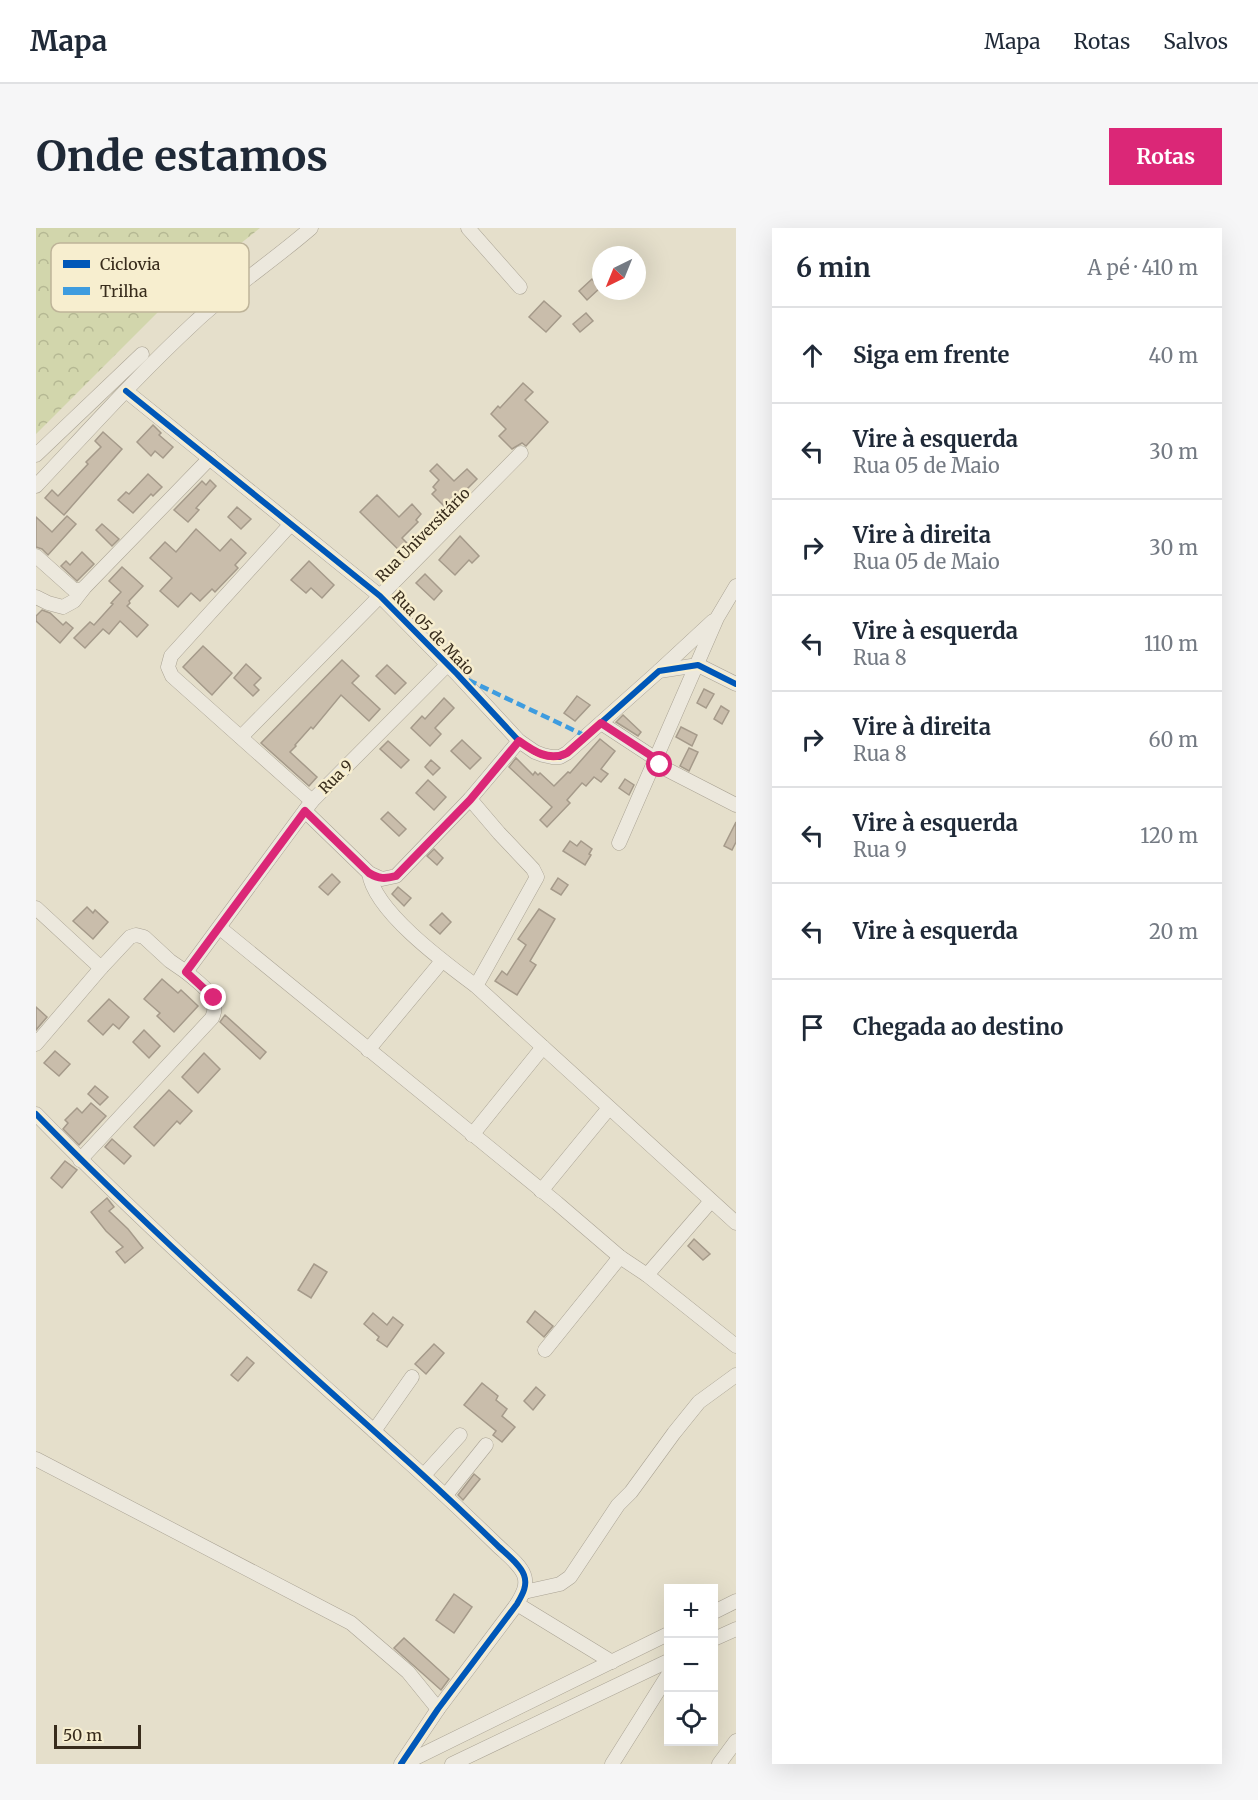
<!DOCTYPE html>
<html lang="pt">
<meta charset="utf-8">
<style>
:root{--surface:#fff;--page:#f6f6f7;--text:#1f2937;--muted:#747a83;--line:#e0e1e3;--accent:#db2777}
body{margin:0;font-family:Merriweather,serif;background:var(--page);color:var(--text)}
.controls{position:absolute;right:18px;bottom:18px;display:grid;overflow:hidden;border-radius:0px;box-shadow:0 6px 24px #0002}
.controls button{width:54px;height:54px;display:grid;place-items:center;padding:0;border:0;border-bottom:2px solid var(--line);background:var(--surface);color:var(--text);font:30px sans-serif}
.compass{position:absolute;left:556px;top:18px;width:54px;height:54px;border-radius:50%;background:var(--surface);box-shadow:0 6px 24px #0002;rotate:223deg}
.scale{position:absolute;left:18px;bottom:15px;width:87px;box-sizing:border-box;padding-left:6px;border:3px solid #382c1c;border-top:0;font-size:16px;line-height:21px;white-space:nowrap;color:#382c1c;-webkit-text-stroke:4px #f7eecf;paint-order:stroke}
.stop{position:absolute;width:18px;height:18px;margin:-14px;border:4px solid #db2777;border-radius:50%;background:#fff}
.stop.end{background:#db2777;border-color:#fff;box-shadow:0 2px 6px #0008}
.list{margin:0;padding:0;list-style:none}
h2{display:flex;justify-content:space-between;align-items:center;height:78px;margin:0;padding:0 24px;font-size:26px}
h2 small{font-size:20px;font-weight:400;color:var(--muted)}
.list li{display:grid;grid-template-columns:39px 1fr auto;gap:18px;align-items:center;box-sizing:border-box;height:96px;padding:0 24px;border-top:2px solid var(--line)}
.list b{display:block;font-size:22px;white-space:nowrap}
.list p{margin:0;font-size:20px;white-space:nowrap;color:var(--muted)}
.list em{font-size:20px;font-style:normal;color:var(--muted)}
.icon{flex:none;width:33px;height:33px;fill:none;stroke:currentColor;stroke-width:2;stroke-linecap:round;stroke-linejoin:round}
.map{position:relative;flex:none;width:700px;height:1536px;overflow:hidden;border-radius:0px}
header{display:flex;align-items:center;gap:36px;box-sizing:border-box;height:84px;padding:0 30px;background:var(--surface);border-bottom:2px solid var(--line)}
header strong{font-size:28px}
nav{display:flex;gap:33px;margin-inline-start:auto;font-size:21px}
.intro{display:flex;align-items:center;justify-content:space-between;box-sizing:border-box;height:144px;padding:0 36px}
h1{margin:0;font-size:42px}
.button{padding:15px 27px;border-radius:0px;background:var(--accent);color:#fff;font-size:21px;font-weight:700}
main{display:flex;gap:36px;padding:0 36px}
aside{flex:1;background:var(--surface);border-radius:0px;box-shadow:0 6px 24px #0002}
.map>svg:first-child{display:block}
</style>
<header>
<strong>Mapa</strong>
<nav><a>Mapa</a><a>Rotas</a><a>Salvos</a></nav>
</header>
<div class="intro"><h1>Onde estamos</h1><a class="button">Rotas</a></div>
<main>
<div class="map">
<svg width="700" height="1536" viewBox="0 0 700 1536">
<defs>
<pattern id="forest-crowns" width="20" height="18" patternUnits="userSpaceOnUse" patternTransform="scale(1.5)"><rect width="20" height="18" fill="#d2d6ac"/><path d="M2 6a3 3 0 1 1 6 0M12 15a3 3 0 1 1 6 0" fill="none" stroke="#b5b893"/></pattern>
</defs>
<rect width="100%" height="100%" fill="#e5dfcb"/>
<polygon fill="url(#forest-crowns)" points="0,0 224,0 136,70 0,206"/>
<g fill="#c9bdab" stroke="#a59a8a" stroke-width="1.5">
<polygon points="556,51 564,60 551,72 543,63"/>
<polygon points="508,73 525,88 510,104 493,89"/>
<polygon points="550,85 557,93 544,104 537,96"/>
<polygon points="487,155 497,164 489,172 512,194 490,218 486,215 476,221 463,208 470,201 455,186 462,178 464,180"/>
<polygon points="117,197 125,205 123,207 137,219 127,230 119,223 115,228 101,214"/>
<polygon points="67,204 86,221 28,287 9,270 16,262 22,268 52,236 50,234 65,219 59,213"/>
<polygon points="401,236 418,253 431,241 441,251 411,281 396,266 400,262 397,259 403,252 394,243"/>
<polygon points="112,246 126,259 117,268 115,266 97,285 82,272 90,264 93,266"/>
<polygon points="174,252 180,258 160,280 163,282 152,294 138,282 166,253 170,257"/>
<polygon points="341,267 363,289 376,276 385,286 380,292 382,294 366,310 377,321 370,329 324,284"/>
<polygon points="201,279 215,291 205,301 192,289"/>
<polygon points="31,288 40,296 12,327 6,321 0,319 0,289 16,304"/>
<polygon points="66,296 83,311 76,318 60,302"/>
<polygon points="160,301 184,323 195,311 210,325 199,337 202,340 179,364 176,361 164,373 155,365 142,379 124,363 136,350 114,330 129,314 140,324"/>
<polygon points="424,308 443,328 436,335 433,332 419,347 403,332"/>
<polygon points="46,324 58,336 41,353 25,338 30,333 34,337"/>
<polygon points="273,333 298,357 286,370 275,360 270,365 255,352"/>
<polygon points="86,339 107,358 93,373 94,375 91,378 112,397 101,409 84,393 73,406 67,401 49,420 38,410 54,394 58,397 77,376 75,375 85,364 73,353"/>
<polygon points="389,346 406,363 398,372 380,355"/>
<polygon points="6,382 14,385 27,397 30,394 37,400 24,415 0,393 0,388"/>
<polygon points="167,418 196,445 176,467 147,439"/>
<polygon points="306,432 323,448 316,455 344,481 333,493 305,467 277,501 275,499 259,517 260,518 254,524 281,549 273,558 225,515"/>
<polygon points="210,436 225,450 218,457 223,462 217,468 198,450"/>
<polygon points="351,437 370,455 359,466 340,448"/>
<polygon points="668,461 678,466 670,480 661,475"/>
<polygon points="541,468 554,477 539,493 528,485"/>
<polygon points="408,470 418,480 399,500 405,506 394,518 375,500 386,488 389,491"/>
<polygon points="685,478 693,483 686,496 678,491"/>
<polygon points="587,487 605,504 602,508 580,494"/>
<polygon points="645,499 661,507 656,518 640,509"/>
<polygon points="564,511 579,523 565,541 572,546 565,554 558,549 550,558 546,555 531,572 534,575 511,599 504,592 516,579 473,539 480,530 497,547 499,544 502,547 504,545 518,558 532,544 534,545"/>
<polygon points="426,512 445,530 434,541 415,523"/>
<polygon points="352,513 373,532 365,540 344,521"/>
<polygon points="653,520 662,524 653,543 644,538"/>
<polygon points="395,532 404,540 397,547 389,539"/>
<polygon points="589,551 598,557 593,567 583,560"/>
<polygon points="392,552 410,569 398,582 380,565"/>
<polygon points="352,584 370,601 363,608 345,591"/>
<polygon points="700,594 700,614 696,622 688,618"/>
<polygon points="534,613 541,618 545,613 556,621 553,626 555,627 549,637 527,623"/>
<polygon points="398,621 407,630 401,637 391,628"/>
<polygon points="296,646 304,654 292,667 283,659"/>
<polygon points="522,650 532,657 525,667 515,661"/>
<polygon points="362,659 375,670 368,678 356,666"/>
<polygon points="51,679 57,685 59,682 72,694 57,711 37,693"/>
<polygon points="503,681 519,691 494,733 500,737 481,767 459,753 466,743 471,747 490,717 482,711"/>
<polygon points="406,685 415,694 404,706 394,697"/>
<polygon points="126,751 142,765 145,762 162,778 138,804 121,788 124,785 108,771"/>
<polygon points="73,771 93,789 83,801 77,796 67,807 52,793"/>
<polygon points="0,779 11,789 0,802"/>
<polygon points="189,787 230,824 224,831 184,794"/>
<polygon points="108,802 124,818 113,830 97,814"/>
<polygon points="19,823 34,836 23,848 8,835"/>
<polygon points="168,825 184,841 162,865 146,849"/>
<polygon points="59,858 72,869 64,877 52,866"/>
<polygon points="133,862 156,883 144,896 141,893 118,918 98,899"/>
<polygon points="55,875 70,888 43,917 27,901 32,895 29,892 41,880 46,885"/>
<polygon points="76,911 95,928 88,936 69,919"/>
<polygon points="29,933 41,942 26,960 15,950"/>
<polygon points="71,970 78,979 73,983 92,1001 107,1020 89,1035 80,1024 87,1019 70,1003 55,984"/>
<polygon points="658,1011 674,1026 667,1032 652,1018"/>
<polygon points="278,1036 291,1044 275,1070 262,1062"/>
<polygon points="499,1083 517,1098 508,1109 491,1094"/>
<polygon points="337,1085 351,1097 357,1089 367,1097 351,1119 341,1112 343,1109 328,1096"/>
<polygon points="398,1116 408,1125 390,1146 379,1136"/>
<polygon points="211,1129 218,1135 202,1153 195,1147"/>
<polygon points="446,1155 462,1168 460,1172 471,1181 466,1188 479,1199 466,1214 457,1207 460,1203 428,1177"/>
<polygon points="500,1159 509,1167 497,1182 488,1173"/>
<polygon points="438,1246 444,1251 427,1272 422,1267"/>
<polygon points="418,1366 436,1379 418,1405 400,1392"/>
<polygon points="368,1410 413,1451 405,1462 358,1420"/>
</g>
<g fill="none" stroke-linecap="round" stroke-linejoin="round">
<defs>
<g id="minor">
<polyline points="432,0 484,59"/>
<polyline points="90,163 344,368 421,446 483,513 499,524 507,527 516,529 524,529 531,525 623,443 662,437 700,456"/>
<polyline points="0,227 106,126"/>
<path d="M0,258C52,203 102,147 157,96C194,61 237,33 275,0"/>
<polyline points="254,297 135,428 132,439 136,448 276,573"/>
<polyline points="0,328 38,362 46,362 174,230"/>
<polyline points="0,369 12,375 27,379 38,373 48,360"/>
<polyline points="623,443 677,393"/>
<polyline points="565,495 620,531 626,539 700,577"/>
<polyline points="205,509 485,225"/>
<polyline points="434,571 463,605 497,641 501,649 440,758"/>
<polyline points="269,583 333,645 346,651 360,648 434,571 483,513"/>
<polyline points="583,615 681,390 700,358"/>
<path d="M333,645C338,683 409,735 440,758L700,995"/>
<polyline points="0,680 65,740 94,709 100,707 108,709 134,733 150,744 276,573 412,436"/>
<polyline points="184,700 521,975 584,1029 611,1047 700,1118"/>
<polyline points="0,816 65,740"/>
<polyline points="332,822 406,733"/>
<path d="M0,886C114,1003 237,1112 358,1221C393,1252 427,1284 461,1317C469,1325 484,1336 488,1347C492,1358 486,1367 481,1376L402,1481L365,1536"/>
<polyline points="436,907 507,819"/>
<path d="M44,932L176,790C186,769 164,756 150,744"/>
<polyline points="505,963 573,880"/>
<polyline points="611,1047 675,973"/>
<polyline points="509,1122 584,1029"/>
<polyline points="338,1203 376,1149"/>
<polyline points="0,1231 315,1395 372,1444 402,1481"/>
<polyline points="388,1247 424,1207"/>
<polyline points="410,1267 450,1217"/>
<polyline points="488,1364 524,1356 534,1349 582,1277 595,1264 638,1205 663,1174 700,1147"/>
<polyline points="481,1376 576,1434"/>
<polyline points="678,1384 700,1373"/>
<polyline points="678,1411 700,1401"/>
<polyline points="367,1536 632,1406"/>
<polyline points="416,1536 632,1433"/>
<polyline points="576,1536 632,1447"/>
<polyline points="683,1536 700,1513"/>
</g>
</defs>
<use href="#minor" stroke="#aaa394" stroke-width="15"/>
<use href="#minor" stroke="#ece8dd" stroke-width="14"/>
<polyline stroke="#3e9cdf" stroke-width="4.5" stroke-dasharray="9 4.5" stroke-linecap="butt" points="432,452 550,508"/>
<defs>
<g id="cycleway">
<polyline points="90,163 344,368 421,446 483,513 499,524 507,527 516,529 524,529 531,525 623,443 662,437 700,456"/>
<path d="M0,886C114,1003 237,1112 358,1221C393,1252 427,1284 461,1317C469,1325 484,1336 488,1347C492,1358 486,1367 481,1376L402,1481L365,1536"/>
</g>
</defs>
<use href="#cycleway" stroke="#f7eecf" stroke-width="10"/>
<use href="#cycleway" stroke="#0057b8" stroke-width="6"/>
</g>
<g fill="none" stroke-linecap="round" stroke-linejoin="round">
<path stroke="#db2777" stroke-width="8" d="M178,770L150,744L269,583L333,645C343,651 349,651 360,648L434,572L483,513C497,523 513,534 531,525L565,495L620,531L624,537"/>
</g>
<g text-anchor="middle" stroke-width="5" stroke-linejoin="round" paint-order="stroke">
<g font-size="15" fill="#382c1c" stroke="#f7eecf">
<text transform="translate(387 307) rotate(-45)" y="5">Rua Universitário</text>
<text transform="translate(397 405) rotate(46)" y="5">Rua 05 de Maio</text>
<text transform="translate(300 549) rotate(-45)" y="5">Rua 9</text>
</g>
</g>
<rect x="15" y="15" width="198" height="69" rx="9" fill="#f7eecf" stroke="#beb499" stroke-width="1.5"/>
<rect x="27" y="32" width="27" height="8" fill="#0057b8"/>
<rect x="27" y="59" width="27" height="8" fill="#3e9cdf"/>
<g font-size="16" fill="#382c1c">
<text x="64" y="42">Ciclovia</text>
<text x="64" y="69">Trilha</text>
</g>
</svg>
<div class="controls">
<button>+</button>
<button>−</button>
<button><svg class="icon" aria-label="locate" viewBox="0 0 24 24"><circle cx="12" cy="12" r="6"/><path d="M12 2v4M12 18v4M2 12h4M18 12h4"/></svg></button>
</div>
<svg class="compass" viewBox="-18 -18 36 36"><path d="M0-13l5 13h-10z" fill="#e53935"/><path d="M0 13l5-13h-10z" fill="#747a83"/></svg>
<div class="scale">50 m</div>
<div class="stop" style="left:624px;top:537px"></div>
<div class="stop end" style="left:178px;top:770px"></div>
</div>
<aside>
<h2>6 min<small>A pé · 410 m</small></h2>
<ul class="list">
<li><svg class="icon" aria-label="ahead" viewBox="0 0 24 24"><path d="M12 20V5M6 11l6-6 6 6"/></svg><div><b>Siga em frente</b></div><em>40 m</em></li>
<li><svg class="icon" aria-label="left" viewBox="0 0 24 24"><path d="M17 20v-9H6M10 6l-5 5 5 5"/></svg><div><b>Vire à esquerda</b><p>Rua 05 de Maio</p></div><em>30 m</em></li>
<li><svg class="icon" aria-label="right" viewBox="0 0 24 24"><path d="M7 20v-9h11M14 6l5 5-5 5"/></svg><div><b>Vire à direita</b><p>Rua 05 de Maio</p></div><em>30 m</em></li>
<li><svg class="icon" aria-label="left" viewBox="0 0 24 24"><path d="M17 20v-9H6M10 6l-5 5 5 5"/></svg><div><b>Vire à esquerda</b><p>Rua 8</p></div><em>110 m</em></li>
<li><svg class="icon" aria-label="right" viewBox="0 0 24 24"><path d="M7 20v-9h11M14 6l5 5-5 5"/></svg><div><b>Vire à direita</b><p>Rua 8</p></div><em>60 m</em></li>
<li><svg class="icon" aria-label="left" viewBox="0 0 24 24"><path d="M17 20v-9H6M10 6l-5 5 5 5"/></svg><div><b>Vire à esquerda</b><p>Rua 9</p></div><em>120 m</em></li>
<li><svg class="icon" aria-label="left" viewBox="0 0 24 24"><path d="M17 20v-9H6M10 6l-5 5 5 5"/></svg><div><b>Vire à esquerda</b></div><em>20 m</em></li>
<li><svg class="icon" aria-label="arrive" viewBox="0 0 24 24"><path d="M6 21V4h12l-3 4 3 4H6"/></svg><div><b>Chegada ao destino</b></div></li>
</ul>
</aside>
</main>
